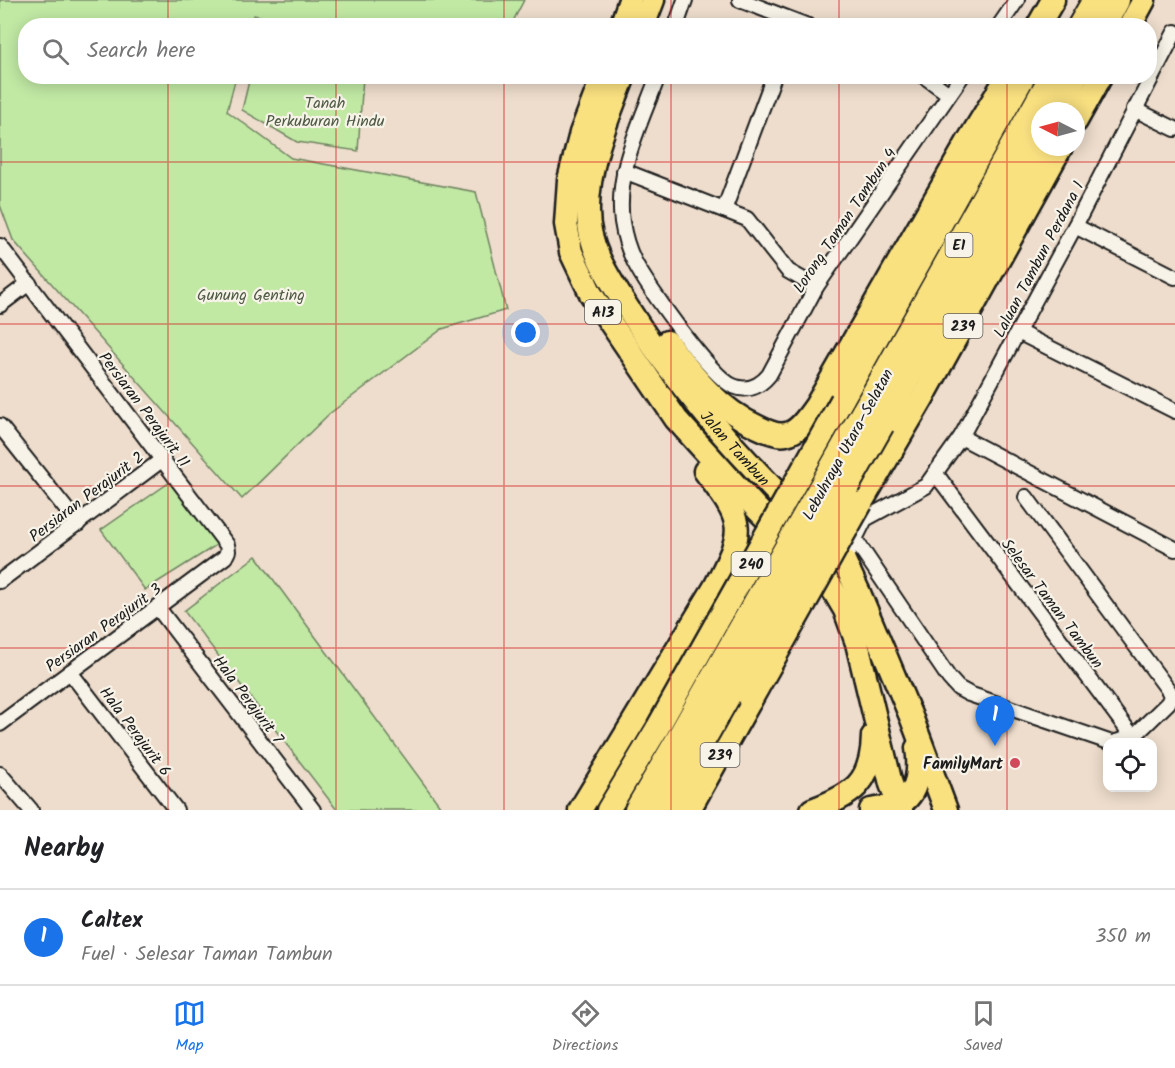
<!DOCTYPE html>
<meta charset="utf-8">
<style>
:root{--surface:#fff;--page:#f2f2f2;--text:#202124;--muted:#757577;--line:#e0e0e0;--accent:#1a73e8}
body{margin:0;font-family:Kalam,sans-serif;background:var(--page);color:var(--text)}
.controls{position:absolute;right:18px;bottom:18px;display:grid;overflow:hidden;border-radius:12px;box-shadow:0 3px 15px #0003}
.controls button{width:54px;height:54px;display:grid;place-items:center;padding:0;border:0;border-bottom:2px solid var(--line);background:var(--surface);color:var(--text);font:30px sans-serif}
.compass{position:absolute;left:1031px;top:102px;width:54px;height:54px;border-radius:50%;background:var(--surface);box-shadow:0 3px 15px #0003;rotate:276deg}
.you{position:absolute;left:526px;top:333px;width:21px;height:21px;margin:-15px;border:4px solid #fff;border-radius:50%;background:#1a73e8;box-shadow:0 0 0 9px #1a73e833}
.badge{display:grid;place-items:center;width:39px;height:39px;border-radius:50%;background:var(--accent);color:#fff;font-size:20px;font-weight:700}
.pin{position:absolute;translate:-50% -50px;filter:drop-shadow(0 2px 3px #0008)}
.pin::after{content:'';position:absolute;top:32px;width:21px;height:18px;background:inherit;clip-path:polygon(0 0,100% 0,50% 100%)}
.list{margin:0;padding:0;list-style:none}
h2{display:flex;justify-content:space-between;align-items:center;height:78px;margin:0;padding:0 24px;font-size:26px}
h2 small{font-size:20px;font-weight:400;color:var(--muted)}
.list li{display:grid;grid-template-columns:39px 1fr auto;gap:18px;align-items:center;box-sizing:border-box;height:96px;padding:0 24px;border-top:2px solid var(--line)}
.list b{display:block;font-size:22px;white-space:nowrap}
.list p{margin:0;font-size:20px;white-space:nowrap;color:var(--muted)}
.list em{font-size:20px;font-style:normal;color:var(--muted)}
.icon{flex:none;width:33px;height:33px;fill:none;stroke:currentColor;stroke-width:2;stroke-linecap:round;stroke-linejoin:round}
.map{position:relative;flex:none;width:1175px;height:810px;overflow:hidden}
.search{position:absolute;background:var(--surface);box-shadow:0 3px 15px #0003;left:18px;right:18px;top:18px;height:66px;display:flex;align-items:center;gap:15px;box-sizing:border-box;padding:0 21px;border-radius:24px;color:var(--muted);font-size:22px}
.sheet{height:174px;background:var(--surface)}
nav{display:flex;justify-content:space-around;align-items:center;box-sizing:border-box;height:84px;border-top:2px solid var(--line);background:var(--surface);font-size:16px;color:var(--muted)}
nav a{display:grid;justify-items:center;gap:3px}
nav .on{color:var(--accent)}
.map>svg:first-child{display:block}
</style>
<div class="map">
<svg width="1175" height="810" viewBox="0 0 1175 810">
<rect width="100%" height="100%" fill="#edc"/>
<filter id="ink" filterUnits="userSpaceOnUse"><feTurbulence type="fractalNoise" baseFrequency=".0167" numOctaves="2"/><feDisplacementMap in="SourceGraphic" scale="12" xChannelSelector="R" yChannelSelector="G"/><feConvolveMatrix kernelMatrix="1 2 1 2 8 2 1 2 1" color-interpolation-filters="sRGB"/></filter>
<g filter="url(#ink)">
<g fill="#c1e9a4" stroke="#6e8260" stroke-width="1.5">
<polygon points="0,0 524,0 511,25 308,26 254,15 250,26 26,26 26,76 236,77 227,111 291,158 476,192 506,310 442,329 329,414 242,499 13,240 0,205"/>
<polygon points="250,77 363,77 358,151 297,142 242,110"/>
<polygon points="170,482 218,544 145,590 101,530"/>
<polygon points="256,556 443,810 337,810 184,611"/>
</g>
<g fill="none" stroke-linecap="round" stroke-linejoin="round">
<defs>
<g id="street">
<polyline points="740,0 808,26"/>
<polyline points="676,26 685,0"/>
<polyline points="999,26 1017,0"/>
<path d="M658,76C641,123 615,171 622,222C624,235 628,249 634,261C646,285 711,377 733,386C747,392 759,387 769,375L816,287L962,76"/>
<polyline points="924,76 949,94"/>
<polyline points="1134,109 1175,129"/>
<polyline points="624,171 747,219 788,271 816,287"/>
<polyline points="724,210 774,76"/>
<polyline points="1075,226 1175,277"/>
<polyline points="0,246 227,545 228,551 225,557 0,724"/>
<polyline points="0,305 29,283"/>
<polyline points="1018,332 1175,411"/>
<polyline points="0,426 78,524"/>
<polyline points="961,437 1175,549"/>
<polyline points="936,474 1133,737 1116,742"/>
<polyline points="1026,497 1169,691 1171,697 1168,703 1133,737"/>
<polyline points="854,538 949,678 958,688 969,694 1109,742"/>
<polyline points="844,561 865,519 926,486 961,437 1075,226 1175,32"/>
<polyline points="0,581 163,459"/>
<polyline points="158,608 313,810"/>
<polyline points="70,672 176,810"/>
<polyline points="0,774 31,810"/>
</g>
<g id="primary">
<polyline points="621,26 630,0"/>
<polyline points="643,26 653,0"/>
<polyline points="1038,26 1053,0"/>
<polyline points="1130,26 1144,0"/>
<polyline points="603,76 581,133 569,180 566,224 571,252 591,294 676,419 757,509 826,579 835,593 845,610 857,643 891,784 901,810"/>
<path id="s1" d="M624,76C607,120 587,165 588,212C588,248 609,278 627,307C675,384 734,450 798,514"/>
<polyline points="1076,121 1101,76"/>
<path d="M667,342C694,377 718,409 758,427C766,431 777,436 786,434C799,432 808,417 816,406L969,140L1008,76"/>
<polyline points="842,400 1024,76"/>
<polyline points="861,503 923,397 1061,147"/>
<polyline points="821,537 844,561 859,593 912,719 946,810"/>
<path d="M580,810L715,587C746,527 745,525 705,471"/>
<polyline points="608,810 658,727"/>
<polyline points="689,810 750,701"/>
<path d="M812,810C853,795 872,783 873,736"/>
<path d="M871,810C879,808 891,808 899,804C919,794 920,767 917,748"/>
</g>
<g id="highway">
<polyline points="1081,26 1096,0"/>
<polyline points="1102,26 1116,0"/>
<polyline points="1056,111 1074,76"/>
<polyline points="864,413 1053,76"/>
<polyline points="881,424 1040,139"/>
<polyline points="638,810 679,740"/>
<polyline points="664,810 694,754"/>
</g>
</defs>
<use href="#street" stroke="#1c1c1c" stroke-width="18"/>
<use href="#primary" stroke="#1c1c1c" stroke-width="27"/>
<use href="#highway" stroke="#1c1c1c" stroke-width="30"/>
<use href="#street" stroke="#f7f3e8" stroke-width="14"/>
<use href="#primary" stroke="#fae180" stroke-width="22"/>
<use href="#highway" stroke="#fae180" stroke-width="26"/>
<defs>
<g id="primary-bridge">
<polyline points="750,701 861,503"/>
<polyline points="658,727 842,400"/>
</g>
<g id="highway-bridge">
<polyline points="679,740 864,413"/>
<polyline points="694,754 881,424"/>
</g>
</defs>
<use href="#primary-bridge" stroke="#1c1c1c" stroke-width="27" stroke-linecap="butt"/>
<use href="#highway-bridge" stroke="#1c1c1c" stroke-width="30" stroke-linecap="butt"/>
<use href="#primary-bridge" stroke="#fae180" stroke-width="22"/>
<use href="#highway-bridge" stroke="#fae180" stroke-width="26"/>
</g>
</g>
<path fill="none" stroke="#d62828" stroke-width="1.5" stroke-opacity="0.55" d="M168,0V26M336,0V26M504,0V26M671,0V26M839,0V26M1007,0V26M168,76V810M336,76V810M504,76V810M671,76V810M839,76V810M1007,76V810M0,162H1175M0,324H1175M0,486H1175M0,648H1175"/>
<circle fill="#d1495b" stroke="#f7f3e8" stroke-width="2" cx="1015" cy="763" r="6"/>
<g text-anchor="middle" stroke-width="4.5" stroke-linejoin="round" paint-order="stroke">
<g fill="#f7f3e8" stroke="#5e5c59" stroke-width="1.5">
<rect x="945.5" y="233" width="27" height="24" rx="4.5"/>
<rect x="585" y="300" width="36" height="24" rx="4.5"/>
<rect x="943.5" y="314" width="39" height="24" rx="4.5"/>
<rect x="731.5" y="552" width="39" height="24" rx="4.5"/>
<rect x="700.5" y="743" width="39" height="24" rx="4.5"/>
</g>
<g font-size="15" font-weight="bold" fill="#1c1c1c">
<text x="959" y="250">E1</text>
<text x="603" y="317">A13</text>
<text x="963" y="331">239</text>
<text x="751" y="569">240</text>
<text x="720" y="760">239</text>
</g>
<g font-size="16" fill="#4e5a45" stroke="#f7f3e8">
<text x="325" y="108">Tanah<tspan x="325" dy="18">Perkuburan Hindu</tspan></text>
<text x="251" y="300">Gunung Genting</text>
</g>
<g font-size="16" fill="#1c1c1c" stroke="#f7f3e8">
<text transform="translate(844 220) rotate(-56)" y="6">Lorong Taman Tambun 4</text>
<text transform="translate(1038 259) rotate(-62)" y="6">Laluan Tambun Perdana 1</text>
<text transform="translate(145 409) rotate(53)" y="6">Persiaran Perajurit 11</text>
<text transform="translate(847 444) rotate(-61)" y="6">Lebuhraya Utara–Selatan</text>
<text dy="6" stroke="none"><textPath href="#s1" startOffset="424">Jalan Tambun</textPath></text>
<text transform="translate(86 496) rotate(-37)" y="6">Persiaran Perajurit 2</text>
<text transform="translate(1053 603) rotate(53)" y="6">Selesar Taman Tambun</text>
<text transform="translate(103 627) rotate(-36)" y="6">Persiaran Perajurit 3</text>
<text transform="translate(249 699) rotate(53)" y="6">Hala Perajurit 7</text>
<text transform="translate(136 731) rotate(53)" y="6">Hala Perajurit 6</text>
</g>
<g font-size="16" font-weight="bold" fill="#1c1c1c" stroke="#f7f3e8" text-anchor="end">
<text x="1003" y="769">FamilyMart</text>
</g>
</g>
</svg>
<div class="controls">
<button><svg class="icon" aria-label="locate" viewBox="0 0 24 24"><circle cx="12" cy="12" r="6"/><path d="M12 2v4M12 18v4M2 12h4M18 12h4"/></svg></button>
</div>
<svg class="compass" viewBox="-18 -18 36 36"><path d="M0-13l5 13h-10z" fill="#e53935"/><path d="M0 13l5-13h-10z" fill="#757577"/></svg>
<div class="you"></div>
<div class="pin badge" style="left:995px;top:746px">1</div>
<div class="search"><svg class="icon" aria-label="search" viewBox="0 0 24 24"><circle cx="10" cy="10" r="6"/><path d="M15 15l6 6"/></svg>Search here</div>
</div>
<section class="sheet">
<h2>Nearby<small></small></h2>
<ul class="list">
<li><span class="badge">1</span><div><b>Caltex</b><p>Fuel · Selesar Taman Tambun</p></div><em>350 m</em></li>
</ul>
</section>
<nav>
<a class="on"><svg class="icon" aria-label="map" viewBox="0 0 24 24"><path d="M3 6l6-2 6 2 6-2v14l-6 2-6-2-6 2zM9 4v14M15 6v14"/></svg>Map</a>
<a><svg class="icon" aria-label="directions" viewBox="0 0 24 24"><path d="M12 3l9 9-9 9-9-9zM9 14v-3h6M13 9l2 2-2 2"/></svg>Directions</a>
<a><svg class="icon" aria-label="saved" viewBox="0 0 24 24"><path d="M7 4h10v16l-5-4-5 4z"/></svg>Saved</a>
</nav>
